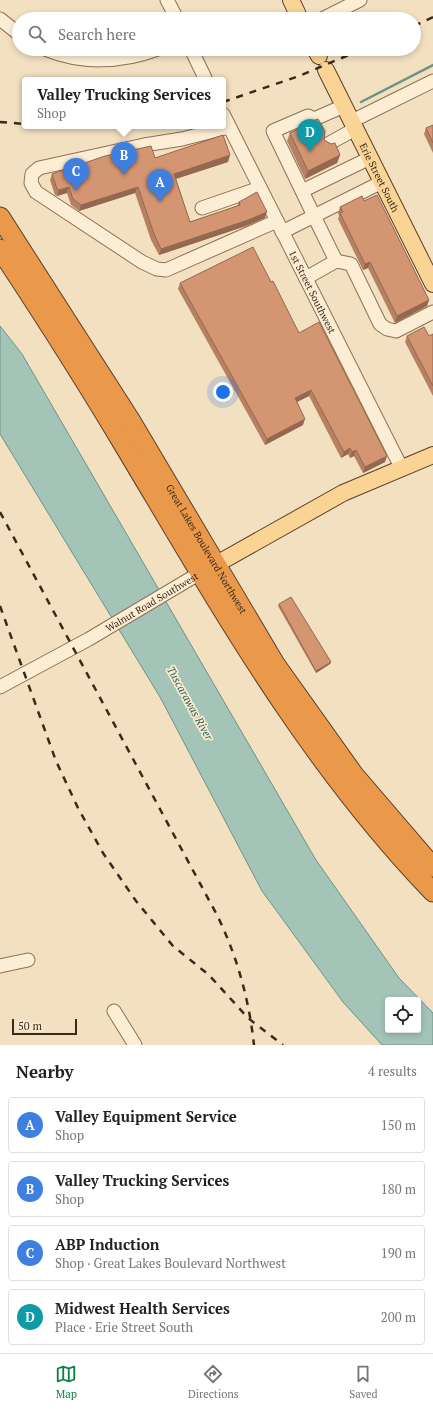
<!DOCTYPE html>
<meta charset="utf-8">
<style>
:root{--surface:#fff;--page:#f6f6f6;--text:#222;--muted:#767676;--line:#e0e0e0;--accent:#0b8043}
body{margin:0;font-family:"PT Serif",serif;background:var(--page);color:var(--text)}
.controls{position:absolute;right:12px;bottom:12px;display:grid;overflow:hidden;border-radius:4px;box-shadow:0 2px 6px #0003}
.controls button{width:36px;height:36px;display:grid;place-items:center;padding:0;border:0;border-bottom:1px solid var(--line);background:var(--surface);color:var(--text);font:20px sans-serif}
.scale{position:absolute;left:12px;bottom:10px;width:65px;box-sizing:border-box;padding-left:4px;border:2px solid #3b291c;border-top:0;font-size:11px;line-height:14px;white-space:nowrap;color:#3b291c;-webkit-text-stroke:3px #f9ebd1;paint-order:stroke}
.you{position:absolute;left:223px;top:392px;width:14px;height:14px;margin:-10px;border:3px solid #fff;border-radius:50%;background:#1a73e8;box-shadow:0 0 0 6px #1a73e833}
.badge{display:grid;place-items:center;width:26px;height:26px;border-radius:50%;background:var(--accent);color:#fff;font-size:13px;font-weight:700}
.pin{position:absolute;translate:-50% -33px;filter:drop-shadow(0 1px 2px #0008)}
.pin::after{content:'';position:absolute;top:21px;width:14px;height:12px;background:inherit;clip-path:polygon(0 0,100% 0,50% 100%)}
.popup{position:absolute;left:22px;top:77px;width:204px;height:52px;box-sizing:border-box;display:grid;place-content:center;border-radius:4px;background:var(--surface);filter:drop-shadow(0 1px 3px #0005);font-size:13px;white-space:nowrap;color:var(--muted)}
.popup b{font-size:15px;color:var(--text)}
.popup::after{content:'';position:absolute;left:50%;top:100%;margin-left:-8px;border:8px solid transparent;border-top-color:var(--surface)}
.list{margin:0;padding:0;list-style:none}
h2{display:flex;justify-content:space-between;align-items:center;height:52px;margin:0;padding:0 16px;font-size:17px}
h2 small{font-size:13px;font-weight:400;color:var(--muted)}
.list li{display:grid;grid-template-columns:26px 1fr auto;gap:12px;align-items:center;box-sizing:border-box;height:56px;margin:0 8px 8px;padding:0 8px;border:1px solid var(--line);border-radius:4px}
.list b{display:block;font-size:15px;white-space:nowrap}
.list p{margin:0;font-size:13px;white-space:nowrap;color:var(--muted)}
.list em{font-size:13px;font-style:normal;color:var(--muted)}
.icon{flex:none;width:22px;height:22px;fill:none;stroke:currentColor;stroke-width:2;stroke-linecap:round;stroke-linejoin:round}
.map{position:relative;flex:none;width:433px;height:1045px;overflow:hidden}
.search{position:absolute;background:var(--surface);box-shadow:0 2px 6px #0003;left:12px;right:12px;top:12px;height:44px;display:flex;align-items:center;gap:10px;box-sizing:border-box;padding:0 14px;border-radius:22px;color:var(--muted);font-size:15px}
.sheet{height:308px;background:var(--surface)}
nav{display:flex;justify-content:space-around;align-items:center;box-sizing:border-box;height:56px;border-top:1px solid var(--line);background:var(--surface);font-size:11px;color:var(--muted)}
nav a{display:grid;justify-items:center;gap:2px}
nav .on{color:var(--accent)}
.map>svg:first-child{display:block}
</style>
<div class="map">
<svg width="433" height="1045" viewBox="0 0 433 1045">
<rect width="100%" height="100%" fill="#f2e0c1"/>
<path fill="#a4c4b8" stroke="#6a9386" fill-rule="evenodd" d="M0,326L22,354L316,860L399,978L433,1013V1045H382L343,1002L262,891L160,697L0,434ZM388,1000H418V1030H388Z"/>
<g fill="none" stroke-linecap="round" stroke-linejoin="round">
<polyline stroke="#6a9386" stroke-width="2.5" points="361,102 433,65"/>
<defs>
<g id="minor">
<polyline points="167,0 177,19"/>
<polyline points="0,19 19,34"/>
<polyline points="322,19 360,0"/>
<path d="M45,49C81,64 121,63 158,49"/>
<polyline points="191,49 206,80"/>
<path id="s1" d="M223,114L402,469"/>
<polyline points="352,121 433,81"/>
<polyline points="229,127 182,139 144,145 39,168 32,174 31,183 36,192 142,262 157,269 166,270 277,221"/>
<polyline points="328,144 355,129"/>
<polyline points="370,158 302,191 314,216 382,182"/>
<polyline points="302,191 273,131 308,116 314,119 344,106"/>
<polyline points="202,208 260,188"/>
<polyline points="282,232 314,216 336,261 306,278"/>
<polyline points="336,261 351,264 380,324 387,329 396,331 433,312"/>
<path id="s2" d="M0,687L89,639L200,573"/>
<polyline points="0,966 28,960"/>
<polyline points="114,1011 135,1045"/>
</g>
<g id="major">
<polyline points="291,0 300,19"/>
<polyline points="315,49 319,56"/>
<path id="s3" d="M326,70L433,284"/>
<polyline points="206,570 343,493 433,455"/>
</g>
<g id="highway">
<path id="s4" d="M0,217L132,423L275,664L354,775L433,867"/>
<path d="M0,249C43,314 85,380 125,447C219,604 305,759 433,892"/>
</g>
</defs>
<use href="#minor" stroke="#8d7056" stroke-width="15"/>
<use href="#major" stroke="#5b3e2b" stroke-width="18"/>
<use href="#highway" stroke="#5b3e2b" stroke-width="21"/>
<use href="#minor" stroke="#fceed5" stroke-width="13"/>
<use href="#major" stroke="#f9d495" stroke-width="16"/>
<use href="#highway" stroke="#e99949" stroke-width="19"/>
<g stroke="#3b291c" stroke-width="2.5" stroke-dasharray="7 7" stroke-linecap="butt">
<polyline points="414,26 433,17"/>
<polyline points="223,102 299,76 363,49"/>
<polyline points="0,122 25,124"/>
<path d="M0,512L217,915C237,956 249,999 254,1045"/>
<polyline points="0,606 56,761 78,808 103,853 136,901 173,946 209,975 248,1018 283,1045"/>
</g>
</g>
<g fill="#b68063">
<polygon points="304,124 324,140 340,155 337,163 305,179 287,141 290,133 303,126"/>
<polygon points="433,125 433,153 424,134 426,128"/>
<polygon points="228,162 176,179 190,222 237,206 239,202 265,218 246,226 159,255 151,240 135,193 79,211 71,205 67,193 57,196 55,195 50,180 52,174"/>
<polygon points="364,201 429,300 427,306 395,323 368,268 363,270 338,219 339,216 338,213 340,207"/>
<polygon points="271,282 299,333 385,462 363,473 354,456 350,458 348,454 341,458 309,396 297,402 303,425 265,445 178,289 180,283"/>
<polygon points="433,334 433,396 405,342 407,336 429,336"/>
<polygon points="279,604 331,662 330,664 316,673 278,606"/>
</g>
<g fill="#946850">
<polygon points="230,155 228,162 172,180 174,174"/>
<polygon points="340,155 337,163 305,179 308,171"/>
<polygon points="69,187 67,193 57,196 59,190"/>
<polygon points="138,187 135,193 79,211 81,205"/>
<polygon points="267,212 265,218 246,226 159,255 161,249"/>
<polygon points="370,262 368,268 363,270 365,264"/>
<polygon points="429,300 427,306 395,323 397,316"/>
<polygon points="311,390 309,396 293,404 295,398"/>
<polygon points="305,419 303,425 265,445 267,439"/>
<polygon points="350,448 348,454 341,458 344,452"/>
<polygon points="356,450 354,456 350,458 352,452"/>
<polygon points="387,456 385,462 363,473 365,467"/>
<polygon points="331,662 330,664 316,673 316,671"/>
</g>
<g fill="#d49573" stroke="#946850">
<polygon points="318,119 325,131 324,140 331,144 335,143 340,155 308,171 290,133 305,126 304,124"/>
<polygon points="433,125 433,143 426,128"/>
<polygon points="223,135 230,155 174,174 190,222 240,205 239,202 257,192 267,212 248,220 161,249 154,234 138,187 81,205 73,199 69,187 59,190 57,189 52,174 105,156 151,146 155,158"/>
<polygon points="377,195 429,300 397,316 370,262 365,264 340,213 343,212 340,207 362,196 364,201"/>
<polygon points="253,247 271,282 273,281 299,333 319,322 387,456 365,467 356,450 352,452 350,448 344,452 311,390 295,398 305,419 267,439 180,283"/>
<polygon points="424,327 429,336 433,334 433,386 407,336"/>
<polygon points="291,597 331,662 316,671 279,604"/>
</g>
<g text-anchor="middle" stroke-width="3.5" stroke-linejoin="round" paint-order="stroke">
<g font-size="10" fill="#3b291c" stroke="#f9ebd1">
<text dy="4" stroke="none"><textPath href="#s3" startOffset="120">Erie Street South</textPath></text>
<text dy="4" stroke="none"><textPath href="#s1" startOffset="199">1st Street Southwest</textPath></text>
<text dy="4" stroke="none"><textPath href="#s4" startOffset="391">Great Lakes Boulevard Northwest</textPath></text>
<text dy="4" stroke="none"><textPath href="#s2" startOffset="174">Walnut Road Southwest</textPath></text>
</g>
<g font-size="11" font-style="italic" fill="#2a5d56" stroke="#f9ebd1">
<text transform="translate(190 703) rotate(61)" y="4">Tuscarawas River</text>
</g>
</g>
</svg>
<div class="controls">
<button><svg class="icon" aria-label="locate" viewBox="0 0 24 24"><circle cx="12" cy="12" r="6"/><path d="M12 2v4M12 18v4M2 12h4M18 12h4"/></svg></button>
</div>
<div class="scale">50 m</div>
<div class="you"></div>
<div class="pin badge" style="left:160px;top:202px;background:#3f7fe0">A</div>
<div class="pin badge" style="left:124px;top:175px;background:#3f7fe0">B</div>
<div class="popup"><b>Valley Trucking Services</b>Shop</div>
<div class="pin badge" style="left:76px;top:191px;background:#3f7fe0">C</div>
<div class="pin badge" style="left:310px;top:152px;background:#0f9aa8">D</div>
<div class="search"><svg class="icon" aria-label="search" viewBox="0 0 24 24"><circle cx="10" cy="10" r="6"/><path d="M15 15l6 6"/></svg>Search here</div>
</div>
<section class="sheet">
<h2>Nearby<small>4 results</small></h2>
<ul class="list">
<li><span class="badge" style="background:#3f7fe0">A</span><div><b>Valley Equipment Service</b><p>Shop</p></div><em>150 m</em></li>
<li><span class="badge" style="background:#3f7fe0">B</span><div><b>Valley Trucking Services</b><p>Shop</p></div><em>180 m</em></li>
<li><span class="badge" style="background:#3f7fe0">C</span><div><b>ABP Induction</b><p>Shop · Great Lakes Boulevard Northwest</p></div><em>190 m</em></li>
<li><span class="badge" style="background:#0f9aa8">D</span><div><b>Midwest Health Services</b><p>Place · Erie Street South</p></div><em>200 m</em></li>
</ul>
</section>
<nav>
<a class="on"><svg class="icon" aria-label="map" viewBox="0 0 24 24"><path d="M3 6l6-2 6 2 6-2v14l-6 2-6-2-6 2zM9 4v14M15 6v14"/></svg>Map</a>
<a><svg class="icon" aria-label="directions" viewBox="0 0 24 24"><path d="M12 3l9 9-9 9-9-9zM9 14v-3h6M13 9l2 2-2 2"/></svg>Directions</a>
<a><svg class="icon" aria-label="saved" viewBox="0 0 24 24"><path d="M7 4h10v16l-5-4-5 4z"/></svg>Saved</a>
</nav>
